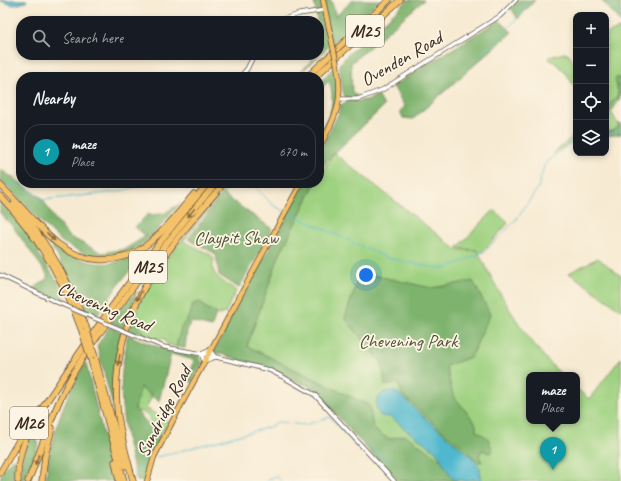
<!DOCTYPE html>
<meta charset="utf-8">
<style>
:root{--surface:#171b24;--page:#20242c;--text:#f1f3f6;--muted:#9ea1a6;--line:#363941;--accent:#d93025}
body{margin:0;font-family:Caveat,sans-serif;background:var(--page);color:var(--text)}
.controls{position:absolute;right:12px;top:12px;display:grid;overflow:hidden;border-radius:8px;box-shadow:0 2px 6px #0003}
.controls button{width:36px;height:36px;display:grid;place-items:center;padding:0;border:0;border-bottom:1px solid var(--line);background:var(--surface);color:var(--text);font:20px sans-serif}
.you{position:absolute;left:366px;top:275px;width:14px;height:14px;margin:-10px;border:3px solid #fff;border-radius:50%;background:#1a73e8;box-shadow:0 0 0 6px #1a73e833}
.badge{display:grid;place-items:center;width:26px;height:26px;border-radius:50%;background:var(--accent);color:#fff;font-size:13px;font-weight:700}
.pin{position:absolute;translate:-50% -33px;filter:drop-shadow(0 1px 2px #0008)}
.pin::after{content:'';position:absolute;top:21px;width:14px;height:12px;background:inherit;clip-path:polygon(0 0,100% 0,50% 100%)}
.popup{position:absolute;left:526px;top:372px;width:54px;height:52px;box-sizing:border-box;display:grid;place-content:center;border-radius:8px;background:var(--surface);filter:drop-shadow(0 1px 3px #0005);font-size:13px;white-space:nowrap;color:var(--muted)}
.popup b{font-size:15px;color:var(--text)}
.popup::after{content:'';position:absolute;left:50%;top:100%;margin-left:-8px;border:8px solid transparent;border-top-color:var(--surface)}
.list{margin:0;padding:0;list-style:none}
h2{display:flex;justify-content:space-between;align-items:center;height:52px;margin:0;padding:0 16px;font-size:17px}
h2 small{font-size:13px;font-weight:400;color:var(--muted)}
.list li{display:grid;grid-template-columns:26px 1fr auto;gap:12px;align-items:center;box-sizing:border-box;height:56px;margin:0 8px 8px;padding:0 8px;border:1px solid var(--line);border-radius:16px}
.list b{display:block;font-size:15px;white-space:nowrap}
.list p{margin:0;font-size:13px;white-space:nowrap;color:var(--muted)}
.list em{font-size:13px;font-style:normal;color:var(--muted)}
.icon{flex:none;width:22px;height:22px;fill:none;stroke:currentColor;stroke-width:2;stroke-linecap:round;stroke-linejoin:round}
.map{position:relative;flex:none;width:621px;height:481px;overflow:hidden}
.search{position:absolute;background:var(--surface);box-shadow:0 2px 6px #0003;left:16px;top:16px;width:308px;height:44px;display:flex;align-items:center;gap:10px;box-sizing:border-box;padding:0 14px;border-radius:16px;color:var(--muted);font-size:15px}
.panel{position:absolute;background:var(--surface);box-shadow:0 2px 6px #0003;left:16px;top:72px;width:308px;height:116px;border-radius:16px}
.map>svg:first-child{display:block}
</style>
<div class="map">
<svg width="621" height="481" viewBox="0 0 621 481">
<rect width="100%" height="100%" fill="#fcf5e5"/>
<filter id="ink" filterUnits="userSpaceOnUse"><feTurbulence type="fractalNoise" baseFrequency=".025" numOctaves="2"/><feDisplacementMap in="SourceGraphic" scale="8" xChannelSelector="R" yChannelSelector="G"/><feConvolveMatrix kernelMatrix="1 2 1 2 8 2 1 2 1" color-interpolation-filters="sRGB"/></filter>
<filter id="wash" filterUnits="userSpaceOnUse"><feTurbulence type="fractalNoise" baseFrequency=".012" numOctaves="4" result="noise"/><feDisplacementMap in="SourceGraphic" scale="16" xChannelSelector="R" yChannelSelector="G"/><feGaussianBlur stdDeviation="0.9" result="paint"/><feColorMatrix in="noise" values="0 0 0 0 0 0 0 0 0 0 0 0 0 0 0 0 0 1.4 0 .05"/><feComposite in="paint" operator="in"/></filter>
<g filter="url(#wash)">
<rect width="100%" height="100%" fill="#f7ead2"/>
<g fill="#9ed180" stroke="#6c7e4f">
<polygon points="621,28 621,80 620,78 616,81 619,91 618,95 606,108 606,34"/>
<path d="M564,53L569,54L576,69V89H575C569,76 562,66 549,59L550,57Z"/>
<polygon points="606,110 610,110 619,126 613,131 606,132"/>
<polygon points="576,133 576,141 570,143 553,154"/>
<path d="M334,153L457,250H477C500,295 525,341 562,375H529V421H577V389L589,399L621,358V481H396L313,388L268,368L241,360L279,256L315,183H319V176Z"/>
<path d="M228,183H233L203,216L183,241L211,255L214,259C208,277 225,281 236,291L225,313L218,315L204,307L193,304L190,315L181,328L176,347L167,344L164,338C162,339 158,341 155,340C149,340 135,324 132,319L145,292L165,261Z"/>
<polygon points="494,210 508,223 485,249 479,253 477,250 457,248"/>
<polygon points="598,258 621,276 621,310 569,273"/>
<polygon points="140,387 152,396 146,408 169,423 160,436 151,424 149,418 143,412 137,411 135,409"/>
</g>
<g fill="#7eb36e" stroke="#5c6e46">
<polygon points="314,0 331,0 336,16 353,0 380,0 300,73 316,55 319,55 320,48 319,21 317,21"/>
<polygon points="408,0 424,0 351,63 352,93 360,97 348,99 344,95 343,91 339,64 344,60 344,58"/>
<polygon points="519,0 535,0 518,19 511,8"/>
<polygon points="602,0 620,0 621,23 603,2"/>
<polygon points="499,20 512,32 413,119 403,118 400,111 405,107 393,86"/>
<path d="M334,67C343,102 334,115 319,145C319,130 327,123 331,109C333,99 332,90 329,81L319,90V83Z"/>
<path d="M617,77L621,80C621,97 621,99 611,112L607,107C620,94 619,96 615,79Z"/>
<polygon points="378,95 384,106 327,160 324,165 319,162 319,152 338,115 341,105 346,102 367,100"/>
<polygon points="621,123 621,134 606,136 606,132 613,131 619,126 617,124"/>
<polygon points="0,169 42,198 54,218 68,236 102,253 125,249 146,236 135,227 147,215 163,214 181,203 147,241 134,249 122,254 110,255 87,255 62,242 45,226 24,203 0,181"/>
<polygon points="304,183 315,183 279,256 247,346 370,406 372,422 375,430 382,435 390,439 405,435 450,466 456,481 401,481 357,438 313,388 268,368 214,352 244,292 272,244"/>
<polygon points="223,194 272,229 239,288 219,275 216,254 188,239"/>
<polygon points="0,201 27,231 38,249 39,255 58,282 68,304 33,289 47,279 47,274 13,227 0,213"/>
<path d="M46,237C77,264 105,272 142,253L140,258L118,285L97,316L87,312L85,308L82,306L57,255L46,239Z"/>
<polygon points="360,272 431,288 473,281 490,314 471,357 446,366 453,395 476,424 476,431 488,438 493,451 489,453 482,450 479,456 482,462 478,462 462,446 443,431 402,395 398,383 385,386 382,363 345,318"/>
<polygon points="137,291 123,328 111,323 128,300"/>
<polygon points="199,302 202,303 204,307 216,313 212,327 191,322 187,330 185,348 176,347 181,328 190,315 193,304"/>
<polygon points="132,319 134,323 150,339 128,331"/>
<polygon points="109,327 121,332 113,376 114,403 112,403 97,346"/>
<path d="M128,335L155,346L198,356L202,362L192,382L189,381L194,360L171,354L159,401L140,387L135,409L161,439L150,459L145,481H137C125,436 115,393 126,347C127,343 126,339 128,335Z"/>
<path d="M85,363H86L114,481H46C49,440 64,399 85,363Z"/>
<path d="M32,430V435L39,443L24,481H21C20,462 25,447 32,430Z"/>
<path d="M15,458L13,481H0C0,473 8,461 15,458Z"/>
</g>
<g fill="#50b8ce" stroke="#467176">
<polygon points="0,0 27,0 26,2 14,5 0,1"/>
<path d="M388,391H393L398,393L424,417L473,458L480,468L481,481L472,479L469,481H462L460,479L455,480L452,478L436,451L405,429L391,417L381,416C372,406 376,395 388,391Z"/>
</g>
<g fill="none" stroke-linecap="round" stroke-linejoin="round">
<g stroke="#50b8ce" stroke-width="1">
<polyline points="609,0 621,16"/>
<polyline points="481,54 512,24 517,18 521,9 528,0"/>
<polyline points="606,134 612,133 621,130"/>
<polyline points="251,183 273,205 284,211"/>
<polyline points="6,185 19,183 42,200 117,192 152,183"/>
<polyline points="287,212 387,258 437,268 447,268 484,252 515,221 538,188 544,166 546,162 570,144 576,143"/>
<polyline points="364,446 367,444 386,460 391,459"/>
<polyline points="157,457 240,435 270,427 277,422 305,425 330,417 357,448 361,446"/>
<path d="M135,477C138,468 143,459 152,455"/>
<polyline points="267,481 275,476 277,477 281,481"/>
</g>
</g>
</g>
<g filter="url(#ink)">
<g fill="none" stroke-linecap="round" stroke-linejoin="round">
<defs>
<g id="minor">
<polyline points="278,21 299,14 325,10"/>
<polyline points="240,77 247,69 254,55"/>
<polyline points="340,99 358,99 382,90 500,16 516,0"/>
<polyline points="0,275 54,301"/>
<polyline points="134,335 164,347 208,355 269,370 283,377 315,395 394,481"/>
<polygon points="210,350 215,357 204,361 201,354"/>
</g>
<g id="major">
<polyline points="323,0 332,42"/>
<path d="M319,148C336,116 344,103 337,65"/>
<polyline points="147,481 154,457 181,405 301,183"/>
</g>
<g id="highway">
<polyline points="307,77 389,0"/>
<polyline points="315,77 400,0"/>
<path d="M0,185C20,204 37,227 58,244C83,263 117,266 144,247C163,233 179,212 194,194"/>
<path d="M0,196C38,235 64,280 82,331"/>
<path d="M14,204C46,240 70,281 86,327"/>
<polyline points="94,354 125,466"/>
<polyline points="91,360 124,481"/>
<polyline points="115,462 119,481"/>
<polyline points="0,473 33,416"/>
<path d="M18,481C17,457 25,437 37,416C90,336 145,257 208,183"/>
<path d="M28,481C42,449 51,414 68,383C81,358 98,335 115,312C147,267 181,224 216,183"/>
<polyline points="42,481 45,456 52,428"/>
<path d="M133,481C127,457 119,432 117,407C110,311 166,251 224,183"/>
</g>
</defs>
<use href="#minor" stroke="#574739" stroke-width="5"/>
<use href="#major" stroke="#574739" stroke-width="6"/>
<use href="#highway" stroke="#574739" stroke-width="7"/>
<use href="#minor" stroke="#fff" stroke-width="3.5"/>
<use href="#major" stroke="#f4c26a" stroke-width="4.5"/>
<use href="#highway" stroke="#f4c26a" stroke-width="5.5"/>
<defs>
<polyline id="minor-bridge" points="54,301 134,335"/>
<polyline id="major-bridge" points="332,42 337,65"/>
<g id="highway-bridge">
<polyline points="86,327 94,354"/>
<polyline points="82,331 91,360"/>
</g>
</defs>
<use href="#minor-bridge" stroke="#574739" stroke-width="5" stroke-linecap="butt"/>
<use href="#major-bridge" stroke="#574739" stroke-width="6" stroke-linecap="butt"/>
<use href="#highway-bridge" stroke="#574739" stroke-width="7" stroke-linecap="butt"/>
<use href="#minor-bridge" stroke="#fff" stroke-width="3.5"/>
<use href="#major-bridge" stroke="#f4c26a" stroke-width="4.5"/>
<use href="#highway-bridge" stroke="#f4c26a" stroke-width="5.5"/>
</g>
<defs><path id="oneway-solid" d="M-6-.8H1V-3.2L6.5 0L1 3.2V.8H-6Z"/></defs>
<g fill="#8e6e40">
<use href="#oneway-solid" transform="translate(191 213) rotate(129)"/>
<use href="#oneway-solid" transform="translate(51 237) rotate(43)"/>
<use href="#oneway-solid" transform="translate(139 296) rotate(117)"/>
<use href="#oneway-solid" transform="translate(119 360) rotate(98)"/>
<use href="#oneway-solid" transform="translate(37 460) rotate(112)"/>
</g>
</g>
<g text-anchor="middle" stroke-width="3.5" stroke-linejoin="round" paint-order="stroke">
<g fill="#fcf5e5" stroke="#75675a" stroke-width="1">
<rect x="346" y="15" width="38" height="32" rx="3"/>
<rect x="129" y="251" width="38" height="32" rx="3"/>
<rect x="10" y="407" width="38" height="32" rx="3"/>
</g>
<g font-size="18" font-weight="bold" fill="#3b2a1e">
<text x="365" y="37">M25</text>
<text x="148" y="273">M25</text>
<text x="29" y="429">M26</text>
</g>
<g font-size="19" fill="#3b2a1e" stroke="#fcf5e5">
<text transform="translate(401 58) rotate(-30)" y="7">Ovenden Road</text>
<text transform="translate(105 306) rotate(23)" y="7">Chevening Road</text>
<text transform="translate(163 411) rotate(-63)" y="7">Sundridge Road</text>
</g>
<g font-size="19" fill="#545436" stroke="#fcf5e5">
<text x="236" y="244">Claypit Shaw</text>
<text x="408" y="347">Chevening Park</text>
</g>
</g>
</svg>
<div class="controls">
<button>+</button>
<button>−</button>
<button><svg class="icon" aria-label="locate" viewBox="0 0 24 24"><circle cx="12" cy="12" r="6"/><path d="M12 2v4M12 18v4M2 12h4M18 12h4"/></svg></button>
<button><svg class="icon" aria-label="layers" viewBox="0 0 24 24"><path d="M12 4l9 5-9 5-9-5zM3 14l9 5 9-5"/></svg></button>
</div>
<div class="you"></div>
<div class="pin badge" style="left:553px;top:470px;background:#0f9aa8">1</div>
<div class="popup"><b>maze</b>Place</div>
<div class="search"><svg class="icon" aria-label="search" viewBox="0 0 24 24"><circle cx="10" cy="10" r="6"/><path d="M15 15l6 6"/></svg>Search here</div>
<section class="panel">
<h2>Nearby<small></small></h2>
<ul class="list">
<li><span class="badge" style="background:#0f9aa8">1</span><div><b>maze</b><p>Place</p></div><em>670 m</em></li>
</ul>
</section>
</div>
